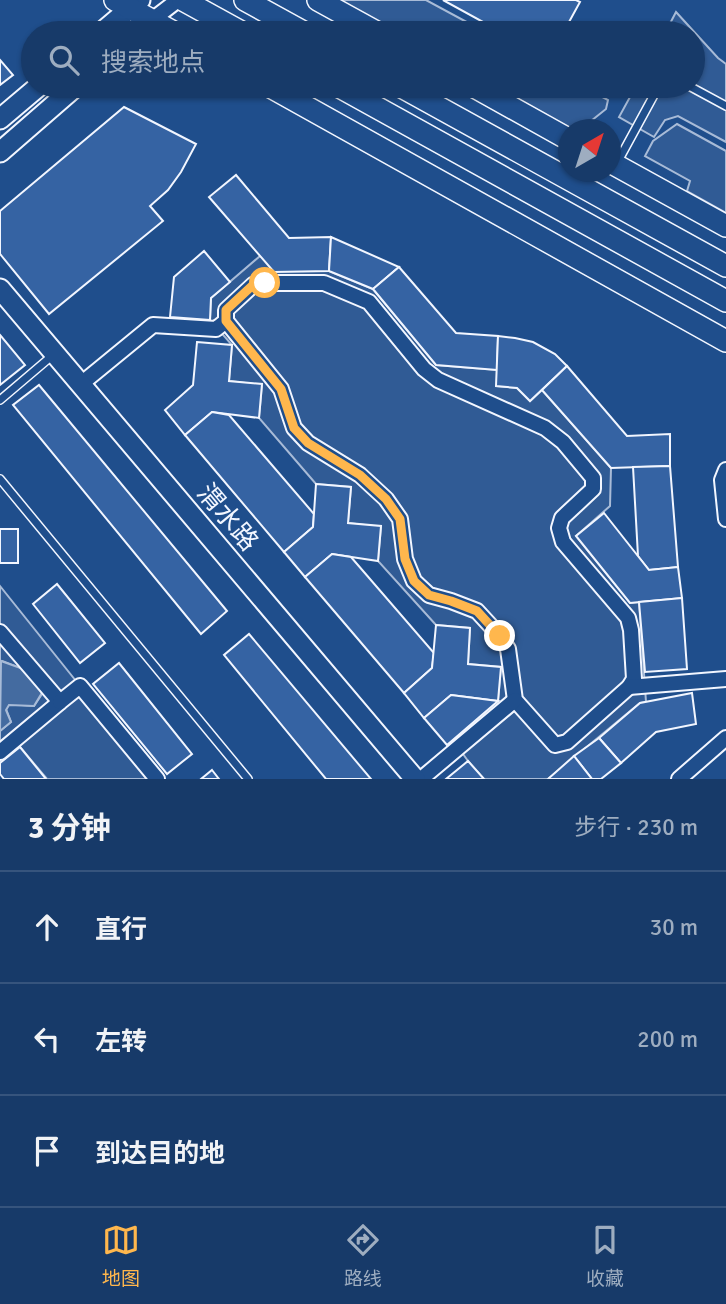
<!DOCTYPE html>
<html lang="zh">
<meta charset="utf-8">
<style>
:root{--surface:#173a69;--page:#244571;--text:#f1f3f6;--muted:#9eadc0;--line:#36547d;--accent:#ffb74d}
body{margin:0;font-family:Signika,"Noto Sans SC",sans-serif;background:var(--page);color:var(--text)}
.compass{position:absolute;left:558px;top:119px;width:63px;height:63px;border-radius:50%;background:var(--surface);box-shadow:0 2px 5px #0004;rotate:39deg}
.stop{position:absolute;width:21px;height:21px;margin:-16px;border:5px solid #ffb74d;border-radius:50%;background:#fff}
.stop.end{background:#ffb74d;border-color:#fff;box-shadow:0 2px 7px #0008}
.list{margin:0;padding:0;list-style:none}
h2{display:flex;justify-content:space-between;align-items:center;height:91px;margin:0;padding:0 28px;font-size:30px}
h2 small{font-size:23px;font-weight:400;color:var(--muted)}
.list li{display:grid;grid-template-columns:46px 1fr auto;gap:21px;align-items:center;box-sizing:border-box;height:112px;padding:0 28px;border-top:2px solid var(--line)}
.list b{display:block;font-size:26px;white-space:nowrap}
.list em{font-size:23px;font-style:normal;color:var(--muted)}
.icon{flex:none;width:38px;height:38px;fill:none;stroke:currentColor;stroke-width:2;stroke-linecap:round;stroke-linejoin:round}
.map{position:relative;flex:none;width:726px;height:779px;overflow:hidden}
.search{position:absolute;background:var(--surface);box-shadow:0 2px 5px #0004;left:21px;right:21px;top:21px;height:77px;display:flex;align-items:center;gap:18px;box-sizing:border-box;padding:0 24px;border-radius:38px;color:var(--muted);font-size:26px}
.sheet{height:427px;background:var(--surface)}
nav{display:flex;justify-content:space-around;align-items:center;box-sizing:border-box;height:98px;border-top:2px solid var(--line);background:var(--surface);font-size:19px;color:var(--muted)}
nav a{display:grid;justify-items:center;gap:4px}
nav .on{color:var(--accent)}
.map>svg:first-child{display:block}
</style>
<div class="map">
<svg width="726" height="779" viewBox="0 0 726 779">
<rect width="100%" height="100%" fill="#1f4e8c"/>
<g fill="#305b95" stroke="#a8bbd7" stroke-width="2">
<polygon points="338,0 426,0 487,33 397,33"/>
<polygon points="676,12 718,58 726,64 726,142 678,116 665,120 654,137 619,117 636,86 693,86 693,33 665,33"/>
<polygon points="491,86 582,86 608,100 606,109 581,129 569,129"/>
<polygon points="677,124 726,151 726,213 687,191 690,181 645,156 653,141"/>
<polygon points="260,256 329,271 373,289 436,365 497,370 497,386 517,388 530,401 542,390 611,468 610,506 576,536 630,603 639,602 646,702 640,703 548,779 484,779 468,761 453,740 498,701 501,667 468,664 470,628 436,625 378,561 381,527 348,523 351,487 316,484 259,418 262,385 229,381 232,345 210,320 211,298"/>
<polygon points="0,586 80,686 60,702 26,670 2,661 0,663"/>
<polygon points="83,690 157,779 47,779 20,747 0,763 0,731 11,722 6,709 9,704 34,706 44,691 61,709"/>
</g>
<polygon fill="#446ba0" stroke="#a8bbd7" stroke-width="2" points="1,661 26,670 43,691 34,706 9,705 6,710 11,722 0,731"/>
<g fill="#3563a3" stroke="#f2f6ff" stroke-width="2">
<polygon points="443,0 576,0 580,2 563,33 503,33"/>
<polygon points="0,60 13,75 0,85"/>
<polygon points="124,107 196,144 181,172 168,190 150,206 163,221 49,314 0,254 0,211"/>
<polygon points="236,175 289,238 331,237 329,271 274,272 209,197"/>
<polygon points="331,237 399,267 373,289 329,271"/>
<polygon points="204,251 230,282 211,298 210,320 170,317 174,277"/>
<polygon points="399,267 456,333 498,336 497,370 436,365 373,289"/>
<polygon points="0,335 25,365 0,385"/>
<polygon points="498,336 515,338 533,342 555,354 567,366 530,401 517,388 496,386"/>
<polygon points="197,342 232,345 229,381 262,384 259,418 212,412 185,435 165,410 193,385"/>
<polygon points="567,366 627,436 670,434 670,466 611,468 542,390"/>
<polygon points="39,385 227,611 201,634 13,405"/>
<polygon points="212,412 229,415 314,514 313,527 284,552 185,435"/>
<polygon points="670,466 678,567 649,570 638,556 633,467"/>
<polygon points="316,484 351,487 348,523 381,526 378,561 332,554 305,577 284,552 313,527"/>
<polygon points="604,513 649,570 678,567 682,598 630,603 576,536"/>
<rect x="0" y="529" width="18" height="34"/>
<polygon points="332,554 351,557 434,653 432,668 404,693 305,577"/>
<polygon points="57,584 105,643 80,663 33,604"/>
<polygon points="682,598 687,669 645,672 639,602"/>
<polygon points="436,625 470,628 468,664 501,667 498,701 451,695 424,718 404,693 432,668"/>
<polygon points="249,634 371,779 326,779 224,655"/>
<polygon points="119,663 192,754 167,774 93,684"/>
<polygon points="692,693 696,724 656,732 621,763 599,738 640,703"/>
<polygon points="451,695 498,701 447,745 424,718"/>
<polygon points="599,738 621,763 601,779 592,779 574,756"/>
<polygon points="20,747 46,779 4,779 0,774 0,763"/>
<polygon points="574,756 592,779 548,779"/>
<polygon points="468,761 484,779 446,779"/>
<polygon points="212,770 219,779 201,779"/>
</g>
<g fill="none" stroke-linecap="round" stroke-linejoin="round">
<defs>
<g id="lane">
<polyline points="689,86 726,106"/>
<polyline points="617,163 654,95 663,86"/>
<polyline points="0,400 53,355"/>
<polyline points="0,479 248,779"/>
</g>
<g id="street">
<polyline points="152,20 178,0"/>
<polygon points="265,283 324,283 369,302 424,369 438,380 545,428 563,442 593,478 593,489 562,518 559,528 563,542 628,618 631,630 634,679 629,687 567,742 555,745 515,700 508,649 500,636 477,611 451,601 429,595 414,581 405,559 400,519 386,499 360,475 308,443 294,428 281,389 226,321 226,310 253,285"/>
<polyline points="81,384 153,325 216,329 226,321"/>
<polyline points="726,470 722,480 726,519"/>
<polyline points="0,632 60,702 0,752"/>
<polyline points="629,687 726,679"/>
<polyline points="60,702 80,686 157,779"/>
<polyline points="421,779 515,700"/>
<polyline points="679,779 726,738"/>
</g>
<g id="secondary">
<polyline points="101,33 140,0"/>
<polyline points="137,33 152,20"/>
<polyline points="0,119 39,86"/>
<polyline points="0,152 76,86"/>
<polyline points="0,289 415,779"/>
</g>
<g id="primary">
<polyline points="115,0 175,33"/>
<polyline points="183,0 243,33"/>
<polyline points="245,0 305,33"/>
<polyline points="318,0 378,33"/>
<polyline points="269,86 726,341"/>
<polyline points="338,86 726,301"/>
<polyline points="400,86 726,266"/>
<polyline points="473,86 568,139"/>
<polyline points="610,162 726,226"/>
</g>
</defs>
<use href="#lane" stroke="#f2f6ff" stroke-width="10"/>
<use href="#street" stroke="#f2f6ff" stroke-width="18"/>
<use href="#secondary" stroke="#f2f6ff" stroke-width="23"/>
<use href="#primary" stroke="#f2f6ff" stroke-width="24"/>
<use href="#lane" stroke="#1f4e8c" stroke-width="7"/>
<use href="#street" stroke="#1f4e8c" stroke-width="14"/>
<use href="#secondary" stroke="#1f4e8c" stroke-width="19"/>
<use href="#primary" stroke="#1f4e8c" stroke-width="21"/>
</g>
<g fill="none" stroke-linecap="round" stroke-linejoin="round">
<polyline stroke="#ffb74d" stroke-width="9" points="265,283 253,285 226,310 226,321 281,389 294,428 308,443 360,475 386,499 400,519 405,559 414,581 429,595 451,601 477,611 500,636"/>
</g>
<g text-anchor="middle" stroke-width="5" stroke-linejoin="round" paint-order="stroke">
<g font-size="26" fill="#f2f6ff" stroke="#1f4e8c">
<text transform="translate(228 517) rotate(50)" y="9">渭水路</text>
</g>
</g>
</svg>
<svg class="compass" viewBox="-18 -18 36 36"><path d="M0-13l5 13h-10z" fill="#e53935"/><path d="M0 13l5-13h-10z" fill="#9eadc0"/></svg>
<div class="stop" style="left:265px;top:283px"></div>
<div class="stop end" style="left:500px;top:636px"></div>
<div class="search"><svg class="icon" aria-label="search" viewBox="0 0 24 24"><circle cx="10" cy="10" r="6"/><path d="M15 15l6 6"/></svg>搜索地点</div>
</div>
<section class="sheet">
<h2>3 分钟<small>步行 · 230 m</small></h2>
<ul class="list">
<li><svg class="icon" aria-label="ahead" viewBox="0 0 24 24"><path d="M12 20V5M6 11l6-6 6 6"/></svg><div><b>直行</b></div><em>30 m</em></li>
<li><svg class="icon" aria-label="left" viewBox="0 0 24 24"><path d="M17 20v-9H6M10 6l-5 5 5 5"/></svg><div><b>左转</b></div><em>200 m</em></li>
<li><svg class="icon" aria-label="arrive" viewBox="0 0 24 24"><path d="M6 21V4h12l-3 4 3 4H6"/></svg><div><b>到达目的地</b></div></li>
</ul>
</section>
<nav>
<a class="on"><svg class="icon" aria-label="map" viewBox="0 0 24 24"><path d="M3 6l6-2 6 2 6-2v14l-6 2-6-2-6 2zM9 4v14M15 6v14"/></svg>地图</a>
<a><svg class="icon" aria-label="directions" viewBox="0 0 24 24"><path d="M12 3l9 9-9 9-9-9zM9 14v-3h6M13 9l2 2-2 2"/></svg>路线</a>
<a><svg class="icon" aria-label="saved" viewBox="0 0 24 24"><path d="M7 4h10v16l-5-4-5 4z"/></svg>收藏</a>
</nav>
